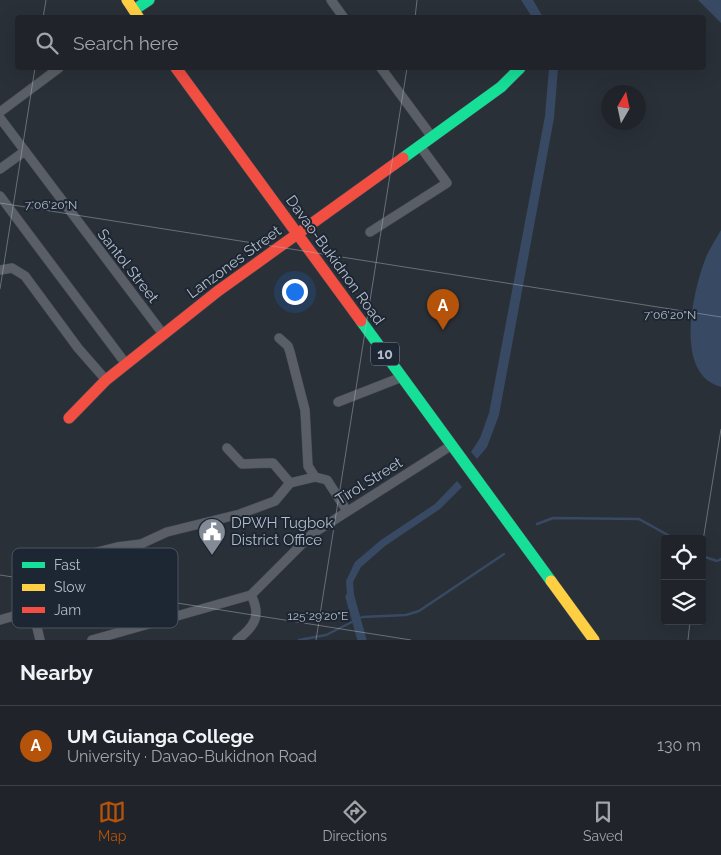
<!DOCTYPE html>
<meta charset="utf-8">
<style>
:root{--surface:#20242a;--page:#282c32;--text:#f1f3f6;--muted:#a2a4a8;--line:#3d4147;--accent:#b45309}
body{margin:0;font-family:Raleway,sans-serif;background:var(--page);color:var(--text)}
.controls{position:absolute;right:15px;bottom:15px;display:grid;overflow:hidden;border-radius:5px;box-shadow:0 5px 20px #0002}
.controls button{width:45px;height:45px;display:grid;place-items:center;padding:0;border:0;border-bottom:1px solid var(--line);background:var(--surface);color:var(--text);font:25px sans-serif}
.compass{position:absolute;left:601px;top:85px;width:45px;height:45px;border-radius:50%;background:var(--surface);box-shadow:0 5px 20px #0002;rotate:9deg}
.you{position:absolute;left:294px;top:291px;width:18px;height:18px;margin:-12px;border:4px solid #fff;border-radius:50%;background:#1a73e8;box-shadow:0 0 0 8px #1a73e833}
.badge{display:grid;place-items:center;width:32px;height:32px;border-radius:50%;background:var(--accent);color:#fff;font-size:16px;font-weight:700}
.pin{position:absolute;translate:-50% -41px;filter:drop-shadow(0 1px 2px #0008)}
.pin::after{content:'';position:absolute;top:26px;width:18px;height:15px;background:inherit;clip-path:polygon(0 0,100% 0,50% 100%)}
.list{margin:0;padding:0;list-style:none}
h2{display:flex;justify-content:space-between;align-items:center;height:65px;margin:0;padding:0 20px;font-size:21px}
h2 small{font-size:16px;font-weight:400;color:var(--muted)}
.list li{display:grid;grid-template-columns:32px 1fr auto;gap:15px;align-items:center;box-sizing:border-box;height:80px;padding:0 20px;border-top:1px solid var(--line)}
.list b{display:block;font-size:19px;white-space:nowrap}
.list p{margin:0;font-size:16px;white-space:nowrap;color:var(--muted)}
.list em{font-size:16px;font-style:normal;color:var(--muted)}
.icon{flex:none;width:28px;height:28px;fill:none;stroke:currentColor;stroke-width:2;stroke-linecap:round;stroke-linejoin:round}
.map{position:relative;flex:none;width:721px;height:640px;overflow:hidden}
.search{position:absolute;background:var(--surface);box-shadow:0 5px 20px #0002;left:15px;right:15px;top:15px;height:55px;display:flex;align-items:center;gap:12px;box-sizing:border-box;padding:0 18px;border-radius:5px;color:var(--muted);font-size:19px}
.sheet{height:145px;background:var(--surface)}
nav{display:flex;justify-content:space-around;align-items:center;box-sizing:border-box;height:70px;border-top:1px solid var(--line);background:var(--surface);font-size:14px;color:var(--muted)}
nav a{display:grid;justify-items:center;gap:2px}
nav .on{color:var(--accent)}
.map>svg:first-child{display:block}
</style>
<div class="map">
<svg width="721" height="640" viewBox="0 0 721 640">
<rect width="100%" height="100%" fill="#2a3038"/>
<g fill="#384963">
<polygon points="521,0 533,0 543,17 532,17"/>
<polygon points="698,0 721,0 721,23"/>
<polygon points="549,68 558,68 554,118 499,415 487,447 477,459 471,452 480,438 489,413 545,116"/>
<path d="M721,230V387C673,374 693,291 706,257C710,248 716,239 721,230Z"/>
<polygon points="457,481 462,487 440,509 385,546 361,567 353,582 355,606 348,608 346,581 355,562 381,540 435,504"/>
</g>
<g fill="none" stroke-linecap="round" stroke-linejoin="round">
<g stroke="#384963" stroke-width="2.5">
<polyline points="537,524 553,518 639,519 675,539"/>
<polyline points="702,556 717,561 721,559"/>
<polyline points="299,640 326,635 362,617 406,615 419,611 504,554"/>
</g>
<polyline stroke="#384963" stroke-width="9" points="350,597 362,640"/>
<defs>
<g id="street">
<polyline points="331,0 344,18"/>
<polyline points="381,68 432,137"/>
<polyline points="0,112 59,68"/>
<polyline points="0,118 163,334"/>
<polyline points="0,169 25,151"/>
<polyline points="0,196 126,364"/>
<polyline points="370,232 447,183 420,146"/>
<polyline points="0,270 12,268 25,276 78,348 106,380"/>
<polyline points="279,338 288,346 290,352 305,410 308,466 315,477"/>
<polyline points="338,402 402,377"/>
<polyline points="227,448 242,464 273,463 290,483 315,477 327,480 347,511"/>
<polyline points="37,567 117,547 141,544 167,532 240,514 275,501 290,483"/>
<polyline points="0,620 24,613 31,614 35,619 40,640"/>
<polyline points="92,640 251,595 312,534 452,445"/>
<path d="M237,640C254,627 262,616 251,595"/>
</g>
<g id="fast">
<polyline points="134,10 149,0"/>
<polyline points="403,158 501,87 520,68"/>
<polyline points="361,321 551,581"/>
</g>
<g id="slow">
<polyline points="127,0 139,18"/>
<polyline points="551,581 594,640"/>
</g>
<g id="jam">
<polyline points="176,68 361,321"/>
<polyline points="69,418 106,380 218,291 403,158"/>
</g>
</defs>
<use href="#street" stroke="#484c53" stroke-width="10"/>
<use href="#fast" stroke="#484c53" stroke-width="12"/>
<use href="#slow" stroke="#484c53" stroke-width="12"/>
<use href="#jam" stroke="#484c53" stroke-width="12"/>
<use href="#street" stroke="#5a5e66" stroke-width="9"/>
<use href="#fast" stroke="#16e098" stroke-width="11"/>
<use href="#slow" stroke="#ffcf43" stroke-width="11"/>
<use href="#jam" stroke="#f24e42" stroke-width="11"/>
</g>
<path fill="none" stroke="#b4bcc9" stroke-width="1" stroke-opacity="0.45" d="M43,18L46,0M415,18L417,0M0,203L721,317M0,289L35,68M702,547L721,429M0,575L411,640M316,640L407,68M688,640L690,621"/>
<defs>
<symbol id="civic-pin" viewBox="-11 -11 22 30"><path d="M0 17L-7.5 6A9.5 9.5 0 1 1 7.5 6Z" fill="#848b96" stroke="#1d2633"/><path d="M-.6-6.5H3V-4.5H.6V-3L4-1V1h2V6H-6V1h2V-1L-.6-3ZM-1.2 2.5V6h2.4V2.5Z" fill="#fff"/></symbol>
</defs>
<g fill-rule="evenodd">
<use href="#civic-pin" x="196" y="516" width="32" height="43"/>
</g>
<g text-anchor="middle" stroke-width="4" stroke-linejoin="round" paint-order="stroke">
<rect fill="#1d2633" stroke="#878f9c" stroke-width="1" x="371" y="342.5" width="28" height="23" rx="4"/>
<g font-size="14" font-weight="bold" fill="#b4bcc9">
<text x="385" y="359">10</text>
</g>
<g font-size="15" fill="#b4bcc9" stroke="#1d2633">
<text transform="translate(335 260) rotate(54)" y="5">Davao-Bukidnon Road</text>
<text transform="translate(234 262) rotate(-36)" y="5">Lanzones Street</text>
<text transform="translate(128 266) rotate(52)" y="5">Santol Street</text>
<text transform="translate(369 481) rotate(-32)" y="5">Tirol Street</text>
</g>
<g font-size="15" fill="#b4bcc9" stroke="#1d2633" text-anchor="start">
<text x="231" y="528">DPWH Tugbok<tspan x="231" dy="17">District Office</tspan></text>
</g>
</g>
<rect x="12" y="548" width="166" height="80" rx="8" fill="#1d2633" stroke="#4a5360" stroke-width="1"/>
<rect x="22" y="562" width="23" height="6" fill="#16e098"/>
<rect x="22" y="584" width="23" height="7" fill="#ffcf43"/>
<rect x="22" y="607" width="23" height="6" fill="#f24e42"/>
<g font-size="14" fill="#b4bcc9">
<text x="54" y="570">Fast</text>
<text x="54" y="592">Slow</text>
<text x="54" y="615">Jam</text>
</g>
<g font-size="12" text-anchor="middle" fill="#b4bcc9" stroke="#1d2633" stroke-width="4" stroke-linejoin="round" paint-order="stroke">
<text x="51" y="209">7°06'20"N</text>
<text x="670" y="319">7°06'20"N</text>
<text x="318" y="620">125°29'20"E</text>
</g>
</svg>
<div class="controls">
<button><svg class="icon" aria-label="locate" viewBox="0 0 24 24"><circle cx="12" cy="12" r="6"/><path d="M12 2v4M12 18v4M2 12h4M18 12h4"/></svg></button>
<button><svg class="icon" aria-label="layers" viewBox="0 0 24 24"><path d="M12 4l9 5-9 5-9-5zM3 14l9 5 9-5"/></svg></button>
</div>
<svg class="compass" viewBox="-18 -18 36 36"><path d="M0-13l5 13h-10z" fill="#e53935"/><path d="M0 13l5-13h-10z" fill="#a2a4a8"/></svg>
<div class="you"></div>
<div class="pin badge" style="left:443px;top:330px">A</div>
<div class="search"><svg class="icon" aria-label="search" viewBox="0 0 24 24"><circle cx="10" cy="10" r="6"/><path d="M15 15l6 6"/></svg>Search here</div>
</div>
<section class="sheet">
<h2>Nearby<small></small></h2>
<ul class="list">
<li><span class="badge">A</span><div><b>UM Guianga College</b><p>University · Davao-Bukidnon Road</p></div><em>130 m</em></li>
</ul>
</section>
<nav>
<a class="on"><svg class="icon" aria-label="map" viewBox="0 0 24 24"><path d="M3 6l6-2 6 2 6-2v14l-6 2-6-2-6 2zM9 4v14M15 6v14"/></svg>Map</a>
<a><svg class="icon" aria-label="directions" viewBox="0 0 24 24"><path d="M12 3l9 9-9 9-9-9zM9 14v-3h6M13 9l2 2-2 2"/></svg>Directions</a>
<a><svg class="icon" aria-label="saved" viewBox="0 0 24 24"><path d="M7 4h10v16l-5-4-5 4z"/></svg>Saved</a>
</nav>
